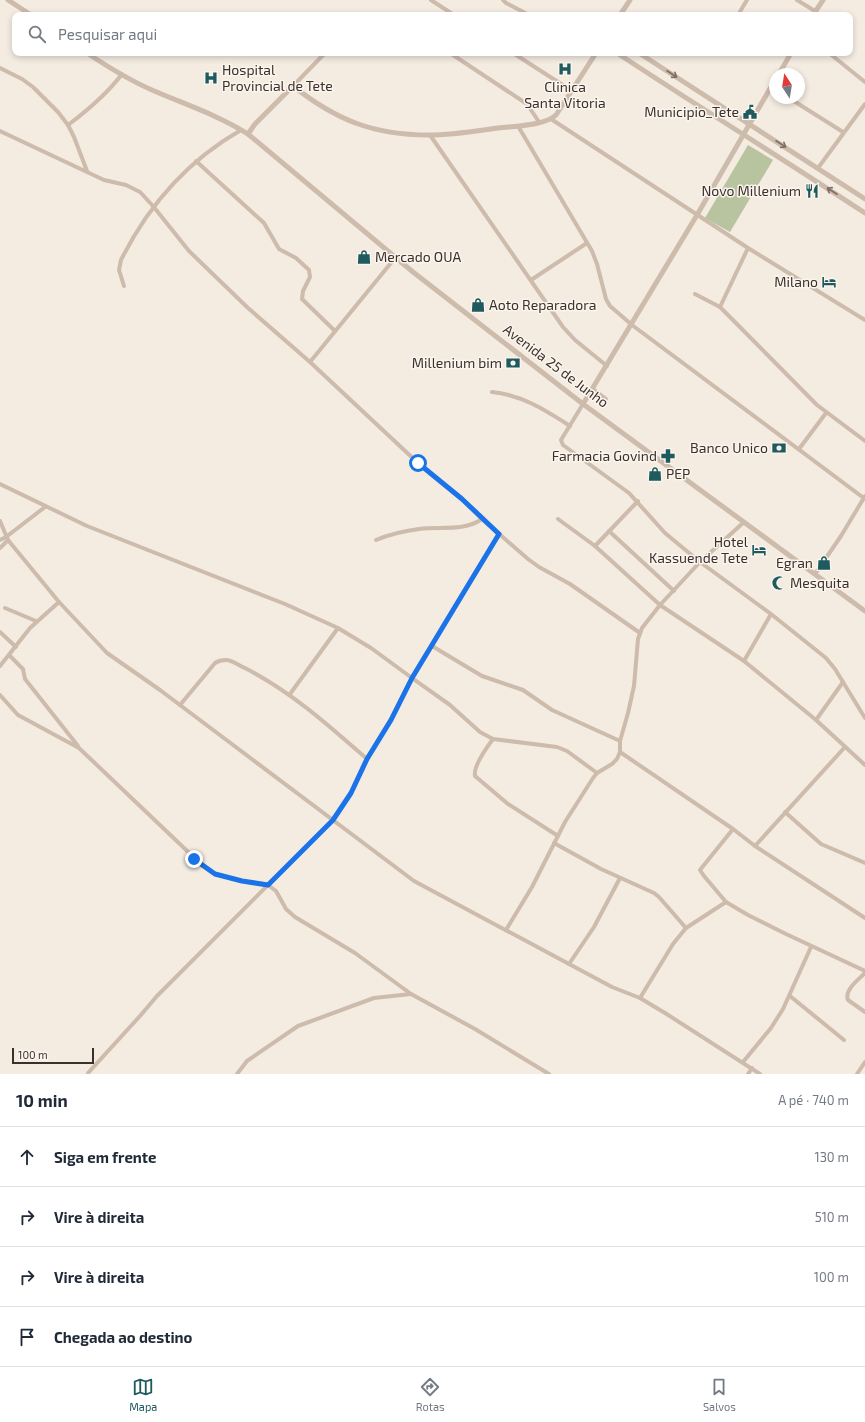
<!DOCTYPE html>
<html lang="pt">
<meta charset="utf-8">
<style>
:root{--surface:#fff;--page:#f2f2f3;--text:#1f2937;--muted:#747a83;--line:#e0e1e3;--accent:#1f5a5e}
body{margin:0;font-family:"Exo 2",sans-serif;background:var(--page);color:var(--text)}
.compass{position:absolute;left:769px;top:68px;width:36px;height:36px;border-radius:50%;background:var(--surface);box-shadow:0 2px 6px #0003;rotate:348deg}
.scale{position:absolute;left:12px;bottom:10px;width:82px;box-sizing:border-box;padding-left:4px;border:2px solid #3b302b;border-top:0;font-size:11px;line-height:14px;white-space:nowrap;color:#3b302b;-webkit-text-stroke:3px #fbf5ee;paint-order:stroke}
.stop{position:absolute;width:12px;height:12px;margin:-9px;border:3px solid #1a73e8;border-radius:50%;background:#fff}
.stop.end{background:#1a73e8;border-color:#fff;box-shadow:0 1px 4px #0008}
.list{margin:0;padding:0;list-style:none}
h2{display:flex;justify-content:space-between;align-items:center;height:52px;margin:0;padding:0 16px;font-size:17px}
h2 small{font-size:13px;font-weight:400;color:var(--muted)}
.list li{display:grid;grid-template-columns:26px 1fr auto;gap:12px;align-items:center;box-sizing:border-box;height:60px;padding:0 16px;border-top:1px solid var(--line)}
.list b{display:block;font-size:15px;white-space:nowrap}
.list em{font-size:13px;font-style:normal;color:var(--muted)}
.icon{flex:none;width:22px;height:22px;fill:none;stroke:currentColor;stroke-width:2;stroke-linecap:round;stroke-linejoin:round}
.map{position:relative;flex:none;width:865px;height:1074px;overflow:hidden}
.search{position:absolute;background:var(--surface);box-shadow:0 2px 6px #0003;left:12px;right:12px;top:12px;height:44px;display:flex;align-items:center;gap:10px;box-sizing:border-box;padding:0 14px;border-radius:8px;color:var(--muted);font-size:15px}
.sheet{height:292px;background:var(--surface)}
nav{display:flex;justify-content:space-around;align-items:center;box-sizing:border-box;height:56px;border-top:1px solid var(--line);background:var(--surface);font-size:11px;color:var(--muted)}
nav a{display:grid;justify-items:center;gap:2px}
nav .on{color:var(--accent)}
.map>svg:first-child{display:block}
</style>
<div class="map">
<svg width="865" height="1074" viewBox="0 0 865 1074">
<rect width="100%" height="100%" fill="#f4ebe1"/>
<polygon fill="#b8c4a0" points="748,145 773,160 730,232 705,218"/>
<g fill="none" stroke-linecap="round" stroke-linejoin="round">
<g stroke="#cdbbac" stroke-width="4">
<polyline points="431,0 454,15"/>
<polyline points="503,0 506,3 529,15"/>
<polyline points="797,0 815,11"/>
<polyline points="738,15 747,0"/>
<polyline points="450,53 527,104 539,122"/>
<polyline points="513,53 572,91"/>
<polyline points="829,53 865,82"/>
<polyline points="0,68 22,79 33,87 58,112 68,125 74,137 87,171"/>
<polyline points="293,86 325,53"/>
<polyline points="789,98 843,132"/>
<polyline points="551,119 748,248 865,320"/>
<path d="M68,125C88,110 107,94 122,74"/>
<polyline points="518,126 592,251 597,264 606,299 610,306 632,325 865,499"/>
<polyline points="0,131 104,180 126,185 140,192 153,206 189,251 248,308 310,362 418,463 462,499 482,519 528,559 539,567 570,584 640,633"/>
<polyline points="430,135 563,327 575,340 607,366"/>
<polyline points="196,161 264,223 279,249 296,258 309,270 310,277 303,291 302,299 335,331"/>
<polyline points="818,168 865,104"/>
<polyline points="531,280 587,243"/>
<path d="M124,286L119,270L121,260C149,204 187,161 241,130"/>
<polyline points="695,294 720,307 817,405 865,441"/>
<polyline points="720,307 748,248"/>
<polyline points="310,362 395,258"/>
<polyline points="593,389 606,399"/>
<path d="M492,392C522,395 545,410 570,426"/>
<polyline points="583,404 561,440 563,445 629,493 665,533 700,562 771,614 826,658 835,669 865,718"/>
<polyline points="799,449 826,413"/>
<polyline points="0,484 87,526 285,604 338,628 371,648 412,678 450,705 480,732 493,739 557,747 567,751 597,773"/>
<polyline points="558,519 595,546 660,605 744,661 816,720 865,765"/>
<polyline points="0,521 8,540 59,602 107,653 160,690 414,881 612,987 640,998 665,1013 760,1074"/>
<polyline points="609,531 674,591"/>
<polyline points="0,540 6,537 45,507"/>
<path d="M376,540C390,534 404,531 419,529C441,526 463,532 482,519"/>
<polyline points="595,546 638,501"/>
<polyline points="0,548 8,540"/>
<polyline points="815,574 841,536 865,496"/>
<polyline points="5,608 36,621"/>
<polyline points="0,632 16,647"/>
<polyline points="432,646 482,676 523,690 552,710 620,741"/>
<polyline points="9,655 23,669 25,679 78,746"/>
<polyline points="744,661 771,614"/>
<polyline points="0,666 30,628 59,602"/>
<polyline points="290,694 338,628"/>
<polyline points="0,695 18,715 79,748 204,867 215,874 242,881 268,885 276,891 286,909 295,917 355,953 411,994 475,1029 549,1074"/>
<path d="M180,705L215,663C218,661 222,660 226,660C232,660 240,666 245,668C293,693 327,724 367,759"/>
<polyline points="816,720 843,682"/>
<path d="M493,739C487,747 473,766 475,776L508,804L558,836"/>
<polyline points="620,752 733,829 755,846 865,918"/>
<polyline points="785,812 821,844 865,863"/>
<polyline points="733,829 700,870 704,876 726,902 748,915 786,934 865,971"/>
<polyline points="554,843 601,869 654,893 659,897 686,928"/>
<polyline points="755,846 845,747"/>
<polyline points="506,930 532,887 565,822 593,778 597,773 612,764 617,759 620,752 620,741 628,713 634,686 638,639 642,628 660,605 700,562 744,522"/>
<polyline points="569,964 594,927 620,878"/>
<path d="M865,973C858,980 844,990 848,1000L865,1012"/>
<polyline points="790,996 844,1040"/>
<polyline points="640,998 673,944 686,928 726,902"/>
<polyline points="743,1062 771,1028 783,1009 811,947"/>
<polyline points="88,1073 140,1016 157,996 333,820 351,793 367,759 391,719 412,678 499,534"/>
<polyline points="237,1074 247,1061 298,1026 374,998 411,994"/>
<polyline points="748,1074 752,1068"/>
<polyline points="857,1074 865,1062"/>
</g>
<g stroke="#cdbbac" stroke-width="5">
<polyline points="8,0 31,15"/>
<polyline points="620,15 630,0"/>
<polyline points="813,15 823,0"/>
<path d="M87,53C108,67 129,80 152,90C184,104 218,115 248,134L413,272L583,404L865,611"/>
<path d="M617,53C699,107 783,159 865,213"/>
<polyline points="639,53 865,199"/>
<polyline points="779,74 791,53"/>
<path d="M248,134L255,124L293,86C336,120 373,135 429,135C452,135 476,131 498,128C515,126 544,126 556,115L596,53"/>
<polyline points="583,404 697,215 775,80"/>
</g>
</g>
<defs><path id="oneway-shaft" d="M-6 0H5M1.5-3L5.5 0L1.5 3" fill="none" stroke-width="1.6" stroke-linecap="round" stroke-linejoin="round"/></defs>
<g stroke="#7d6f65">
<use href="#oneway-shaft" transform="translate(672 74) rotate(33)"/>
<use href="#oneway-shaft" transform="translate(781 144) rotate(33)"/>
<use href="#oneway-shaft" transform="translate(832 191) rotate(-147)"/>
</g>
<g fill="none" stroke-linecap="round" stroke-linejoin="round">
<polyline stroke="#1a73e8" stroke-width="5" points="194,859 215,874 242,881 268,885 333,820 351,793 367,759 391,720 412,678 499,534 462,499 418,463"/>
</g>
<defs>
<symbol id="hospital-bare" viewBox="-9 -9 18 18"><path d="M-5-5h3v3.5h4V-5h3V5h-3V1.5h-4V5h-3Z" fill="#1f5a5e" stroke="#fbf5ee" stroke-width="2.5" paint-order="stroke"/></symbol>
<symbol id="civic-bare" viewBox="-9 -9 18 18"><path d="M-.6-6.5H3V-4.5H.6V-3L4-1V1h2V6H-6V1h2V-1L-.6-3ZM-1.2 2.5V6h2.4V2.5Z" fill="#1f5a5e" stroke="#fbf5ee" stroke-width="2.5" paint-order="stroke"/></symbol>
<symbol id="restaurant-bare" viewBox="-9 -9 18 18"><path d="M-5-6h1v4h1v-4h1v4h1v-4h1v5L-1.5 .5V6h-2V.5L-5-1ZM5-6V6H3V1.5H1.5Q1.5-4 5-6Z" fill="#1f5a5e" stroke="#fbf5ee" stroke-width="2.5" paint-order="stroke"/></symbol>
<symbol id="shop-bare" viewBox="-9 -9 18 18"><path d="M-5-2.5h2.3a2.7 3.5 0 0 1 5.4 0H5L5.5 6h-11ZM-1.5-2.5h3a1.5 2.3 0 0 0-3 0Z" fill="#1f5a5e" stroke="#fbf5ee" stroke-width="2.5" paint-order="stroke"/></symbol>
<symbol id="hotel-bare" viewBox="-9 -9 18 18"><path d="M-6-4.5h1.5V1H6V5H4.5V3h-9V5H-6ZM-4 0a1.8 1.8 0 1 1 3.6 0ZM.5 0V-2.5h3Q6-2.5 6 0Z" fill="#1f5a5e" stroke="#fbf5ee" stroke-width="2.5" paint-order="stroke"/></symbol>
<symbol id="bank-bare" viewBox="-9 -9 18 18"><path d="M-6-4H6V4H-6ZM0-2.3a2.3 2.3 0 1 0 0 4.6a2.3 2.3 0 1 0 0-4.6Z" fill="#1f5a5e" stroke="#fbf5ee" stroke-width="2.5" paint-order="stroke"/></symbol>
<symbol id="pharmacy-bare" viewBox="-9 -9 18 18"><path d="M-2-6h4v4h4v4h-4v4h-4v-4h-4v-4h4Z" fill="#1f5a5e" stroke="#fbf5ee" stroke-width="2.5" paint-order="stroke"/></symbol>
<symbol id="mosque-bare" viewBox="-9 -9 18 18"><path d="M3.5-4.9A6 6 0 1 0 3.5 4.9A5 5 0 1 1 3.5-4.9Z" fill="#1f5a5e" stroke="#fbf5ee" stroke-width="2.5" paint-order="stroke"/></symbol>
</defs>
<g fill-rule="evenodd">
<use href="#hospital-bare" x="555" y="59" width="20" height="20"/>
<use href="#hospital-bare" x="201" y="68" width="20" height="20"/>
<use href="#civic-bare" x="740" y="102" width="20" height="20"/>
<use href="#restaurant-bare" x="802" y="181" width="20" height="20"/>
<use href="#shop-bare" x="354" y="247" width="20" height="20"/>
<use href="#hotel-bare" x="819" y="272" width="20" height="20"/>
<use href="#shop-bare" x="468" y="295" width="20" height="20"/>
<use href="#bank-bare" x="503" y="353" width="20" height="20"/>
<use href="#bank-bare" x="769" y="438" width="20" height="20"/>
<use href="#pharmacy-bare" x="658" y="446" width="20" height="20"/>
<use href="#shop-bare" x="645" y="464" width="20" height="20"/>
<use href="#hotel-bare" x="749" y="540" width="20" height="20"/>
<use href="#shop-bare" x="814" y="553" width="20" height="20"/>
<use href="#mosque-bare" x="769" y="573" width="20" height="20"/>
</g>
<g text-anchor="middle" stroke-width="3" stroke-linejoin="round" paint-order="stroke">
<g font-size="14" fill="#3b302b" stroke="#fbf5ee" text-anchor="end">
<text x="222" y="75" text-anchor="start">Hospital<tspan x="222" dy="16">Provincial de Tete</tspan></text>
<text x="565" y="92" text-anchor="middle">Clinica<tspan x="565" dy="16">Santa Vitoria</tspan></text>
<text x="739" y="117">Municipio_Tete</text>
<text x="801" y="196">Novo Millenium</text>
<text x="375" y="262" text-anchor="start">Mercado OUA</text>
<text x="818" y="287">Milano</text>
<text x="489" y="310" text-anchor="start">Aoto Reparadora</text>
<text x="502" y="368">Millenium bim</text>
<text x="768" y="453">Banco Unico</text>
<text x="657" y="461">Farmacia Govind</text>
<text x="666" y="479" text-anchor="start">PEP</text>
<text x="748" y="547">Hotel<tspan x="748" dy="16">Kassuende Tete</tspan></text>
<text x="813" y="568">Egran</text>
<text x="790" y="588" text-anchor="start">Mesquita</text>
</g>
<g font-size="14" fill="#3b302b" stroke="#fbf5ee">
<text transform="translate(556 366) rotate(37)" y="5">Avenida 25 de Junho</text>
</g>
</g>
</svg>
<svg class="compass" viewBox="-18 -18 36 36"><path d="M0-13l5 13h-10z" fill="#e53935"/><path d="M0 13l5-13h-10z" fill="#747a83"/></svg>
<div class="scale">100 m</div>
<div class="stop" style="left:418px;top:463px"></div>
<div class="stop end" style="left:194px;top:859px"></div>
<div class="search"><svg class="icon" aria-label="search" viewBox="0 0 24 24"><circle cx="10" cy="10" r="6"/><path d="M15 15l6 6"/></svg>Pesquisar aqui</div>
</div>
<section class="sheet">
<h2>10 min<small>A pé · 740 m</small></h2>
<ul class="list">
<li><svg class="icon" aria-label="ahead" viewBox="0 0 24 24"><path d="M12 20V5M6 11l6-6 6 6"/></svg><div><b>Siga em frente</b></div><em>130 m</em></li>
<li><svg class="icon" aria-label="right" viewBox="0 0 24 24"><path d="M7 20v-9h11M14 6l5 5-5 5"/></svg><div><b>Vire à direita</b></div><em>510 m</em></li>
<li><svg class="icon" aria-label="right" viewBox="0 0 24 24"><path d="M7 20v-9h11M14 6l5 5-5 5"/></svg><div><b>Vire à direita</b></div><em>100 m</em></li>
<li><svg class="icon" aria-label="arrive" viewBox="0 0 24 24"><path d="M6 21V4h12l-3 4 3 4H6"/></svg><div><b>Chegada ao destino</b></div></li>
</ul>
</section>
<nav>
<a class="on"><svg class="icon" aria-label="map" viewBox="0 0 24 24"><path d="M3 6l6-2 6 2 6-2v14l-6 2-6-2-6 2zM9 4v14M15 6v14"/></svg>Mapa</a>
<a><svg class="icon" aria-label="directions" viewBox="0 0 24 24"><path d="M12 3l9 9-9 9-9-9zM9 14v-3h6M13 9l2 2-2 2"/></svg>Rotas</a>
<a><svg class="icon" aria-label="saved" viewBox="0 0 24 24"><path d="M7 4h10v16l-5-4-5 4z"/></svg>Salvos</a>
</nav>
